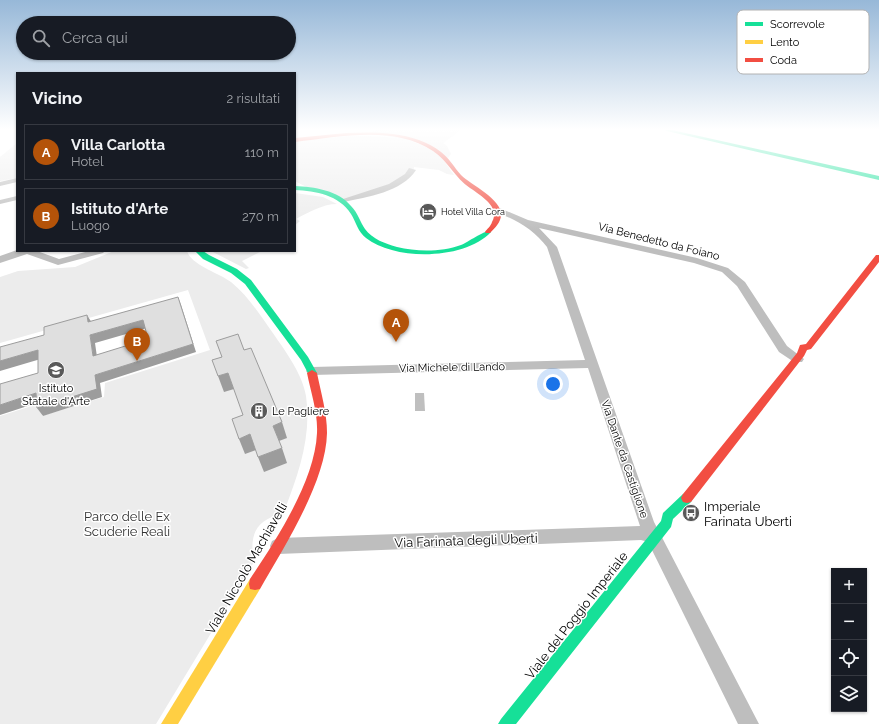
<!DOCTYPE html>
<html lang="it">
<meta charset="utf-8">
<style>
:root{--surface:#171b24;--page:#242831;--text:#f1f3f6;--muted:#9ea1a6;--line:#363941;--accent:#b45309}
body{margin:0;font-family:Raleway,sans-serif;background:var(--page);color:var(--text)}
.controls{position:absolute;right:12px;bottom:12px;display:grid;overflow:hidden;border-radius:0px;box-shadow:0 1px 3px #0004}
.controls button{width:36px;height:36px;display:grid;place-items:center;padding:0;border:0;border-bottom:1px solid var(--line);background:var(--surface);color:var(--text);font:20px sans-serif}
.you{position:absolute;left:553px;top:384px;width:14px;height:14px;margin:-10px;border:3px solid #fff;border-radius:50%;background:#1a73e8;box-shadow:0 0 0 6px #1a73e833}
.badge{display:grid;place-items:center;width:26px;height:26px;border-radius:50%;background:var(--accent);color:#fff;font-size:13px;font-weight:700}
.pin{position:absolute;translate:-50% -33px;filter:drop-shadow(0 1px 2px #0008)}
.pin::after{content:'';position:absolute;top:21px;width:14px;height:12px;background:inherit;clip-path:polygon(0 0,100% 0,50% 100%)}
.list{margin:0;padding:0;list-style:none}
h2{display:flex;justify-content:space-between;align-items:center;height:52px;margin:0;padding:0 16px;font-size:17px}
h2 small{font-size:13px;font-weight:400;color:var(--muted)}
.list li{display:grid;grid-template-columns:26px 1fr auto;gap:12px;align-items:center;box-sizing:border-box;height:56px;margin:0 8px 8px;padding:0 8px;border:1px solid var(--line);border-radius:0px}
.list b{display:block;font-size:15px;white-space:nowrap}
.list p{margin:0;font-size:13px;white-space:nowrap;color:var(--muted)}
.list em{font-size:13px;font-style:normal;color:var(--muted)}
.icon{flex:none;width:22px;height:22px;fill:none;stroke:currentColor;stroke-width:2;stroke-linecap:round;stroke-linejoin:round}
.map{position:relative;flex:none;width:879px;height:724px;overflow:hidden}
.search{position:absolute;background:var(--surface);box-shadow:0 1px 3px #0004;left:16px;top:16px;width:280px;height:44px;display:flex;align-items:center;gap:10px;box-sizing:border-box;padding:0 14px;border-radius:22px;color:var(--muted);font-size:15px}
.panel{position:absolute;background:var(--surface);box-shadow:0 1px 3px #0004;left:16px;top:72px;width:280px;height:180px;border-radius:0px}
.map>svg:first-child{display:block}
</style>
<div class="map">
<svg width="879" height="724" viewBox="0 0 879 724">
<rect width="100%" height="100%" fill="#fff"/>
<g fill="#ececec">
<polygon points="377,130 461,130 443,143 447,146 451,154 448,158 428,145 368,132"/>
<path d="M348,136C380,136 412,135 439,155C445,160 449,169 454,175L447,174L439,170L414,167C414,172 410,177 406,180C399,185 355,201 348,200C336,200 305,187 295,181V141Z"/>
<polygon points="17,143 17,178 0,181 0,157"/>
<path d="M295,193L323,197L337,204C323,204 309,212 296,219L300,221L295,225Z"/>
<path d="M114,251H187C191,265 219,273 231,282C247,295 258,312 270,329C283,348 302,372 306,396C312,437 298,476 283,514C255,519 249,536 254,562L156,724H0V416L41,403L42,416L104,397L105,383L210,350L188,290L0,343V277L18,271L75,267Z"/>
<polygon points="211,251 262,251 242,261 249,268 246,269"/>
</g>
<polygon fill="#bfbfbf" points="415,393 424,393 425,411 415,411"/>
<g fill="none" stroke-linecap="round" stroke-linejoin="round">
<g fill="#bebebe" fill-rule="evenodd">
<path d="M409,168L416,170C402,192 367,197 344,202L340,200L389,184L405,174Z"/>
<polygon points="17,178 17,182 0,186 0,182"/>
<polygon points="17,196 17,200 0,204 0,200"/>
<path d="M497,207L528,220L697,258L728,268L745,282L787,346L804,359L802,362H794L779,352L737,286L722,272L694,263L539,228L557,247L654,522L759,724H738L648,542L641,540L278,554L272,551L270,546L272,541L278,538L640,526L588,368L312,375L308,374L306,371L308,368L312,367L585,360L547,247C534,230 515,218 494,212V208Z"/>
<polygon points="17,250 37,251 59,259 89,251 105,251 103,253 58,265 27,254 0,263 0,256"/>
</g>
<g fill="#16e098" fill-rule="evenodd">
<polygon points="665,130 672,130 879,176 879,180 667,131"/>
<path d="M295,186C314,187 338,190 351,206C358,213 360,222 365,229C372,239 386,244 397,247C417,252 442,252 461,245C468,242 485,230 490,231L491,232C465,260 395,261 366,238C358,232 356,222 351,214C339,195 316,191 295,190Z"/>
<polygon points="195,251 203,251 209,255 237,269 251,280 308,357 317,373 315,375 309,375 301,360 245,284 231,273 203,259"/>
<polygon points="687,493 691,494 693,498 691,502 673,519 671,527 516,724 498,724 501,719 661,521 663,513 683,494"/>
</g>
<polygon fill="#ffcf43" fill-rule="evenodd" points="255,578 260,579 261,584 260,589 178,724 161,724 250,579"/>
<g fill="#f24e42" fill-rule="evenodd">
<path d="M346,133C371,132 396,132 419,140C427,143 435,147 441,152C449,158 454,167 461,175C471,185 502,199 501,215C501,222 495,228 490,233H486L485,232C487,229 491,226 492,222C501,207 480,195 470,188C455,178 448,161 433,151C394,125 339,137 295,142V138Z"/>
<polygon points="876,255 879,255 879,262 811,349 807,350 804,356 691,502 687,503 683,502 681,498 683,494 797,353 800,345 806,344"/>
<path d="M312,370L317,373C321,393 327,413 327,433C326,482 284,547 260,589L255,590L250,589L249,584L250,579C276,540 315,481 317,433C318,413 311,393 307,373Z"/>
</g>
</g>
<g fill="#9c9c9c">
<polygon points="178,297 181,305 196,352 100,383 102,397 43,416 37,408 95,375 193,344"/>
<polygon points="87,315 92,323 88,322"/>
<polygon points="143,320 147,328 95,343 98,364 93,356 90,335"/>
<polygon points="38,350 44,358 0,371 0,361"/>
<polygon points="228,373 234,389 224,392 218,376"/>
<polygon points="36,393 43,401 0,415 0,405"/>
<polygon points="282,422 287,438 279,441 273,426"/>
<polygon points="250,434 256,450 245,454 239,439"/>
<polygon points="282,448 287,463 264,472 258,457"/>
</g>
<g fill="#dfdfdf" stroke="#9c9c9c" fill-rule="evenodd">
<path d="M178,297L193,344L95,375L97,389L37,408L36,393L0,405V384L38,373V350L0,361V347L44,335V327L87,315L88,322ZM143,320L148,339L93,356L90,335Z"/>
<polygon points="238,334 244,350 251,348 282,422 273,426 282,448 258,457 250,434 239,439 232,419 243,415 228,373 218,376 212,360 222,357 216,341"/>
</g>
<linearGradient id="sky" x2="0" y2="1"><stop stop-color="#97b8d8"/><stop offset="0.56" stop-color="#fff"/><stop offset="1" stop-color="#fff" stop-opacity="0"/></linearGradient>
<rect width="879" height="231" fill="url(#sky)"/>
<defs>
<symbol id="hotel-disc" viewBox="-11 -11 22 22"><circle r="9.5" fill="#595959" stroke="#fff"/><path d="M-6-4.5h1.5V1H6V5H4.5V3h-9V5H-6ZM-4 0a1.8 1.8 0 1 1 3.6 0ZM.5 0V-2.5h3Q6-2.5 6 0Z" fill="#fff"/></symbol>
<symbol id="school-disc" viewBox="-11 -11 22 22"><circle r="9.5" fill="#595959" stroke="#fff"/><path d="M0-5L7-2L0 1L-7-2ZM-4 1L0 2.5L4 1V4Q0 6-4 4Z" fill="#fff"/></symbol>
<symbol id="building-disc" viewBox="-11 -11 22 22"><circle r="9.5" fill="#595959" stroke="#fff"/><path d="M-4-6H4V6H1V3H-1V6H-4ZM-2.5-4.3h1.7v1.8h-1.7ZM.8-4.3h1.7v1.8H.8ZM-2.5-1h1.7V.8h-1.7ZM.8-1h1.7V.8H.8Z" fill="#fff"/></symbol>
<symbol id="bus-disc" viewBox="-11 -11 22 22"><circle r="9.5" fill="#595959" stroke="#fff"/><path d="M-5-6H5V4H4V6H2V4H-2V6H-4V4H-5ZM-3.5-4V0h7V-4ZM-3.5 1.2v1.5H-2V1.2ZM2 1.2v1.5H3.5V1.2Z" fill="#fff"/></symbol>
</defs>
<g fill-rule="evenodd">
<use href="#hotel-disc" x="418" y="202" width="20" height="20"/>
<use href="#school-disc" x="46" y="360" width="20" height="20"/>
<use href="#building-disc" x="249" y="401" width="20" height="20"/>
<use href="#bus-disc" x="681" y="503" width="20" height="20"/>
</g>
<g text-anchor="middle" stroke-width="3" stroke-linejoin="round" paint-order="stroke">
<g font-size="9" fill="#000" stroke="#fff" text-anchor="start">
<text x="441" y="215">Hotel Villa Cora</text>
</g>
<g font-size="11" fill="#000" stroke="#fff">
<text transform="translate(659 241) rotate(14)" y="4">Via Benedetto da Foiano</text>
<text transform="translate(452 367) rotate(-1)" y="4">Via Michele di Lando</text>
<text transform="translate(625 459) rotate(71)" y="4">Via Dante da Castiglione</text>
</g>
<g font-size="11" fill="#000" stroke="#fff">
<text x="56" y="392">Istituto<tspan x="56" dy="13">Statale d'Arte</tspan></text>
<text x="272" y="415" text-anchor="start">Le Pagliere</text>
</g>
<g font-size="13" fill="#000" stroke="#fff" text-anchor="start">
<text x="704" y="511">Imperiale<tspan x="704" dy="15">Farinata Uberti</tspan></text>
</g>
<g font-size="13" fill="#333" stroke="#fff">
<text x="127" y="521">Parco delle Ex<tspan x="127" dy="15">Scuderie Reali</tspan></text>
</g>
<g font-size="13" fill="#000" stroke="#fff">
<text transform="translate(466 540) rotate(-2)" y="5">Via Farinata degli Uberti</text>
<text transform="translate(246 568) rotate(-60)" y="5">Viale Niccolò Machiavelli</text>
<text transform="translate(576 615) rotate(-52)" y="5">Viale del Poggio Imperiale</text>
</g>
</g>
<rect x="737" y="10" width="132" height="64" rx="6" fill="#fff" stroke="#b2b2b2" stroke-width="1"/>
<rect x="745" y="22" width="18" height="4" fill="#16e098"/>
<rect x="745" y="40" width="18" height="4" fill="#ffcf43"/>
<rect x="745" y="58" width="18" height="4" fill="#f24e42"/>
<g font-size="11" fill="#000">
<text x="770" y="28">Scorrevole</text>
<text x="770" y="46">Lento</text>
<text x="770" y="64">Coda</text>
</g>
</svg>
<div class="controls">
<button>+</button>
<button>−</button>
<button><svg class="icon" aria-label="locate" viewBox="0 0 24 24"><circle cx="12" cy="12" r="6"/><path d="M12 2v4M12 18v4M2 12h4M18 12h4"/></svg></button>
<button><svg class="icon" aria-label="layers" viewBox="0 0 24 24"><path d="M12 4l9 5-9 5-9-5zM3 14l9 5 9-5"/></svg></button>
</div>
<div class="you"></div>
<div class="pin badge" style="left:396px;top:342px">A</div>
<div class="pin badge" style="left:137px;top:361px">B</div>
<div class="search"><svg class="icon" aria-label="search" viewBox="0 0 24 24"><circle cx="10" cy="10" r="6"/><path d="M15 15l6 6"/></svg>Cerca qui</div>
<section class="panel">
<h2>Vicino<small>2 risultati</small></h2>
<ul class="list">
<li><span class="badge">A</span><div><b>Villa Carlotta</b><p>Hotel</p></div><em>110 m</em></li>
<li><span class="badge">B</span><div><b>Istituto d'Arte</b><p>Luogo</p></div><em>270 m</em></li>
</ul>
</section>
</div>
